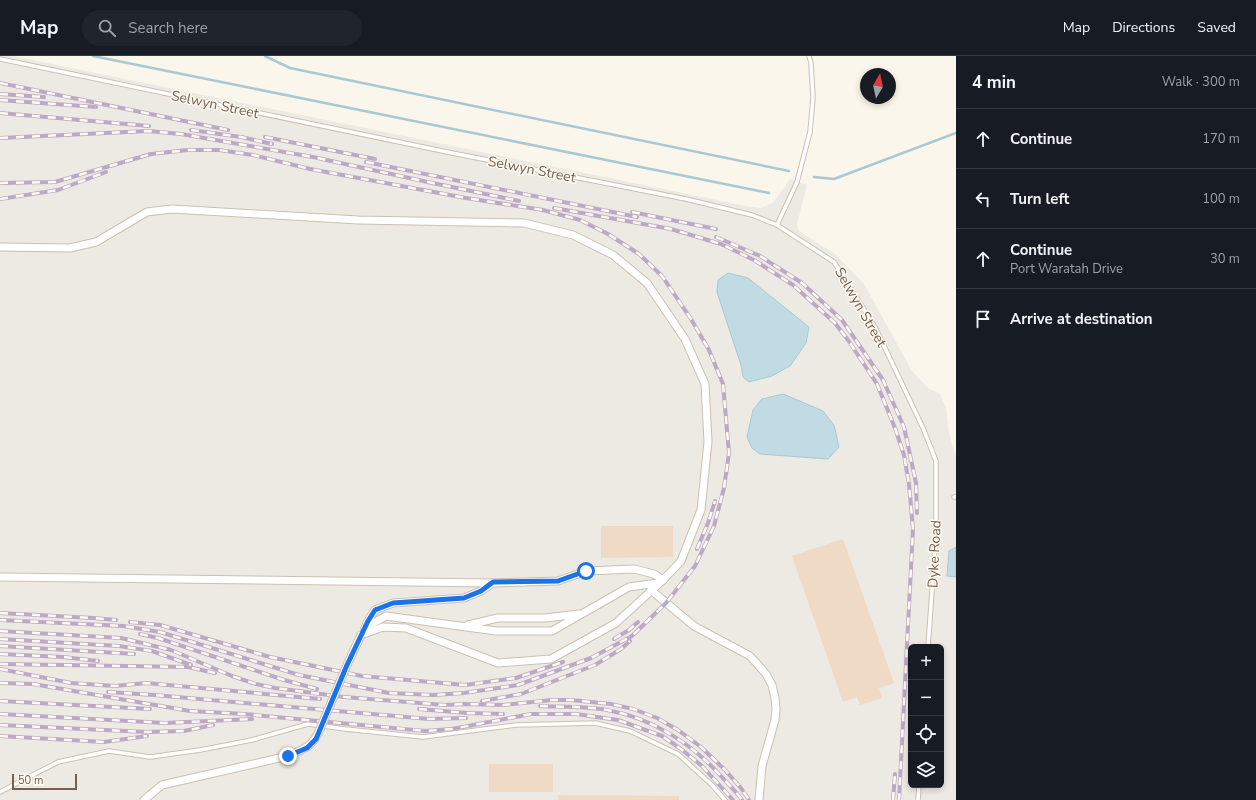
<!DOCTYPE html>
<meta charset="utf-8">
<style>
:root{--surface:#171b24;--page:#20242c;--text:#f1f3f6;--muted:#9ea1a6;--line:#363941}
body{margin:0;font-family:"Nunito Sans",sans-serif;background:var(--page);color:var(--text)}
.controls{position:absolute;right:12px;bottom:12px;display:grid;overflow:hidden;border-radius:6px;box-shadow:0 2px 6px #0003}
.controls button{width:36px;height:36px;display:grid;place-items:center;padding:0;border:0;border-bottom:1px solid var(--line);background:var(--surface);color:var(--text);font:20px sans-serif}
.compass{position:absolute;left:860px;top:12px;width:36px;height:36px;border-radius:50%;background:var(--surface);box-shadow:0 2px 6px #0003;rotate:9deg}
.scale{position:absolute;left:12px;bottom:10px;width:65px;box-sizing:border-box;padding-left:4px;border:2px solid #746150;border-top:0;font-size:11px;line-height:14px;white-space:nowrap;color:#746150;-webkit-text-stroke:3px #fefaf1;paint-order:stroke}
.stop{position:absolute;width:12px;height:12px;margin:-9px;border:3px solid #1a73e8;border-radius:50%;background:#fff}
.stop.end{background:#1a73e8;border-color:#fff;box-shadow:0 1px 4px #0008}
.list{margin:0;padding:0;list-style:none}
h2{display:flex;justify-content:space-between;align-items:center;height:52px;margin:0;padding:0 16px;font-size:17px}
h2 small{font-size:13px;font-weight:400;color:var(--muted)}
.list li{display:grid;grid-template-columns:26px 1fr auto;gap:12px;align-items:center;box-sizing:border-box;height:60px;padding:0 16px;border-top:1px solid var(--line)}
.list b{display:block;font-size:15px;white-space:nowrap}
.list p{margin:0;font-size:13px;white-space:nowrap;color:var(--muted)}
.list em{font-size:13px;font-style:normal;color:var(--muted)}
.icon{flex:none;width:22px;height:22px;fill:none;stroke:currentColor;stroke-width:2;stroke-linecap:round;stroke-linejoin:round}
.map{position:relative;flex:none;width:956px;height:744px;overflow:hidden}
header{display:flex;align-items:center;gap:24px;box-sizing:border-box;height:56px;padding:0 20px;background:var(--surface);border-bottom:1px solid var(--line)}
header strong{font-size:19px}
nav{display:flex;gap:22px;margin-inline-start:auto;font-size:14px}
.search{width:280px;height:36px;background:var(--page);display:flex;align-items:center;gap:10px;box-sizing:border-box;padding:0 14px;border-radius:22px;color:var(--muted);font-size:15px}
main{display:flex}
aside{flex:1;background:var(--surface)}
.map>svg:first-child{display:block}
</style>
<header>
<strong>Map</strong>
<div class="search"><svg class="icon" aria-label="search" viewBox="0 0 24 24"><circle cx="10" cy="10" r="6"/><path d="M15 15l6 6"/></svg>Search here</div>
<nav><a>Map</a><a>Directions</a><a>Saved</a></nav>
</header>
<main>
<div class="map">
<svg width="956" height="744" viewBox="0 0 956 744">
<rect width="100%" height="100%" fill="#fbf6eb"/>
<path fill="#ede9e3" fill-rule="evenodd" d="M0,0H13L751,151L761,152L773,147L790,123L807,129L797,169L799,175L835,198L864,228L912,315L928,332L940,338L946,352L949,378L956,400V491L949,495L948,520L956,521V744H0ZM911,591H941V729H911Z"/>
<g fill="#c0dbe3" stroke="#a8c9d4">
<polygon points="728,217 748,222 809,271 806,287 790,310 772,320 749,326 743,321 741,309 717,236 718,224"/>
<polygon points="783,338 823,355 834,369 839,391 828,403 760,398 752,392 747,381 753,354 762,343"/>
<polygon points="956,491 956,521 947,520 949,495"/>
</g>
<g fill="none" stroke-linecap="round" stroke-linejoin="round">
<g stroke="#a8c9d4" stroke-width="2.5">
<polyline points="93,0 769,137"/>
<polyline points="265,0 290,12 789,115"/>
<polyline points="814,121 834,123 956,77"/>
</g>
</g>
<g fill="#eedac5">
<polygon points="601,470 673,470 673,501 601,502"/>
<polygon points="843,483 894,627 879,632 882,642 860,649 857,641 843,646 792,500"/>
<rect x="489" y="708" width="64" height="28"/>
<polygon points="558,739 679,740 679,744 558,744"/>
</g>
<g fill="none" stroke-linecap="round" stroke-linejoin="round">
<defs>
<g id="lane">
<polyline points="0,3 452,97 686,143 752,159 777,169 834,206 875,271 923,372 936,405 936,478 928,591"/>
<polyline points="777,169 797,126 810,76 813,42 811,7 809,0"/>
<polyline points="954,441 956,441"/>
<polyline points="0,736 58,706 109,695 150,701 200,694 252,684 308,668 345,673 423,681 516,669 595,667 630,675 678,698 712,729 725,744"/>
<polyline points="918,744 919,729"/>
</g>
<g id="street">
<polyline points="0,191 70,192 96,186 147,156 172,153 358,164 524,167 573,179 613,199 647,227 685,283 705,328 708,386 701,454 681,505 663,524 616,567 551,603 498,607 406,572 383,571 361,579"/>
<polyline points="0,521 493,527 558,525 586,515 634,513 654,518 663,524"/>
<polyline points="651,534 694,570 750,600 766,618 772,629 775,642 776,653 775,664 762,710 759,744"/>
<polyline points="468,569 498,562 545,562 579,558"/>
<polyline points="365,572 386,560 496,575 552,575 629,531 658,527"/>
<polyline points="365,572 368,565 375,554 393,547 464,542 481,535 493,527"/>
<path d="M144,744L162,729L288,700C305,693 313,690 320,673"/>
</g>
</defs>
<use href="#lane" stroke="#cdc0b1" stroke-width="5.5"/>
<use href="#street" stroke="#cdc0b1" stroke-width="9"/>
<use href="#lane" stroke="#fff" stroke-width="3.5"/>
<use href="#street" stroke="#fff" stroke-width="7"/>
<defs>
<g id="rail">
<polyline points="0,27 228,74"/>
<polyline points="0,38 44,41"/>
<polyline points="0,44 96,51"/>
<polyline points="0,57 149,70"/>
<polyline points="191,74 241,81 272,88"/>
<polyline points="265,81 375,103"/>
<polyline points="0,82 148,75 181,78 313,101 423,125 519,145"/>
<polyline points="366,106 637,161"/>
<polyline points="0,127 55,126 151,98 188,94 219,94 253,99 310,113 466,142 543,154 580,164 608,178 639,198 662,220 691,263 709,294 723,328 729,397 724,432 714,470 695,510 666,547 632,580 591,602 518,629 464,637 433,639 389,637 299,619 160,576 123,570 0,564"/>
<polyline points="0,143 58,134 106,116"/>
<polyline points="554,152 671,173 721,188 754,204 793,229 835,267 848,284 877,328 895,372 904,399 909,428 913,473 899,744"/>
<polyline points="632,156 716,173"/>
<polyline points="716,181 760,200 802,227 842,264 883,324 904,371 916,427 917,457"/>
<polyline points="697,493 708,467 715,445"/>
<polyline points="0,557 93,562 116,564"/>
<polyline points="130,566 160,569 270,601 362,620 465,629 516,622 563,606"/>
<polyline points="0,575 121,582 171,594 232,620 256,628 275,632 344,641 445,649 464,648 504,649 552,644 571,644 611,648 633,653 657,662 678,674 701,691 725,714 741,732 749,744"/>
<polyline points="140,578 158,582 284,624 317,633"/>
<polyline points="0,583 119,590 152,595 191,609"/>
<polyline points="614,583 629,574 638,566"/>
<polyline points="0,590 134,598"/>
<polyline points="0,598 63,601 98,605"/>
<polyline points="0,608 188,611 215,617"/>
<polyline points="0,613 71,627 115,630 146,627 320,643"/>
<polyline points="0,627 33,628 190,655 244,658 425,675 452,673 531,658 576,658 618,664 662,680 681,693 702,710 733,744"/>
<polyline points="108,636 154,639 429,663 466,662"/>
<polyline points="0,645 150,653"/>
<polyline points="482,645 521,638 595,609 621,593 630,585"/>
<path d="M540,650C562,651 585,650 607,654C651,662 690,686 720,719C727,727 736,735 742,744"/>
<polyline points="419,653 467,657 503,658"/>
<polyline points="0,658 165,667 252,663"/>
<polyline points="0,669 147,676 184,675 213,669"/>
<polyline points="0,680 104,686 147,680"/>
<polyline points="893,744 895,718"/>
</g>
</defs>
<use href="#rail" stroke="#bba9c5" stroke-width="4"/>
<use href="#rail" stroke="#fefaf1" stroke-width="2.5" stroke-dasharray="8" stroke-linecap="butt"/>
<defs>
<polyline id="street-bridge" points="320,673 347,609 361,579"/>
</defs>
<use href="#street-bridge" stroke="#cdc0b1" stroke-width="9" stroke-linecap="butt"/>
<use href="#street-bridge" stroke="#fff" stroke-width="7"/>
</g>
<g fill="none" stroke-linecap="round" stroke-linejoin="round">
<polyline stroke="#1a73e8" stroke-width="5" points="288,700 307,692 316,683 347,609 368,565 375,554 393,547 464,542 481,535 493,526 558,525 586,515"/>
</g>
<g text-anchor="middle" stroke-width="3" stroke-linejoin="round" paint-order="stroke">
<g font-size="14" fill="#746150" stroke="#fefaf1">
<text transform="translate(215 48) rotate(12)" y="5">Selwyn Street</text>
<text transform="translate(532 113) rotate(11)" y="5">Selwyn Street</text>
<text transform="translate(861 251) rotate(60)" y="5">Selwyn Street</text>
<text transform="translate(934 498) rotate(-87)" y="5">Dyke Road</text>
</g>
</g>
</svg>
<div class="controls">
<button>+</button>
<button>−</button>
<button><svg class="icon" aria-label="locate" viewBox="0 0 24 24"><circle cx="12" cy="12" r="6"/><path d="M12 2v4M12 18v4M2 12h4M18 12h4"/></svg></button>
<button><svg class="icon" aria-label="layers" viewBox="0 0 24 24"><path d="M12 4l9 5-9 5-9-5zM3 14l9 5 9-5"/></svg></button>
</div>
<svg class="compass" viewBox="-18 -18 36 36"><path d="M0-13l5 13h-10z" fill="#e53935"/><path d="M0 13l5-13h-10z" fill="#9ea1a6"/></svg>
<div class="scale">50 m</div>
<div class="stop" style="left:586px;top:515px"></div>
<div class="stop end" style="left:288px;top:700px"></div>
</div>
<aside>
<h2>4 min<small>Walk · 300 m</small></h2>
<ul class="list">
<li><svg class="icon" aria-label="ahead" viewBox="0 0 24 24"><path d="M12 20V5M6 11l6-6 6 6"/></svg><div><b>Continue</b></div><em>170 m</em></li>
<li><svg class="icon" aria-label="left" viewBox="0 0 24 24"><path d="M17 20v-9H6M10 6l-5 5 5 5"/></svg><div><b>Turn left</b></div><em>100 m</em></li>
<li><svg class="icon" aria-label="ahead" viewBox="0 0 24 24"><path d="M12 20V5M6 11l6-6 6 6"/></svg><div><b>Continue</b><p>Port Waratah Drive</p></div><em>30 m</em></li>
<li><svg class="icon" aria-label="arrive" viewBox="0 0 24 24"><path d="M6 21V4h12l-3 4 3 4H6"/></svg><div><b>Arrive at destination</b></div></li>
</ul>
</aside>
</main>
